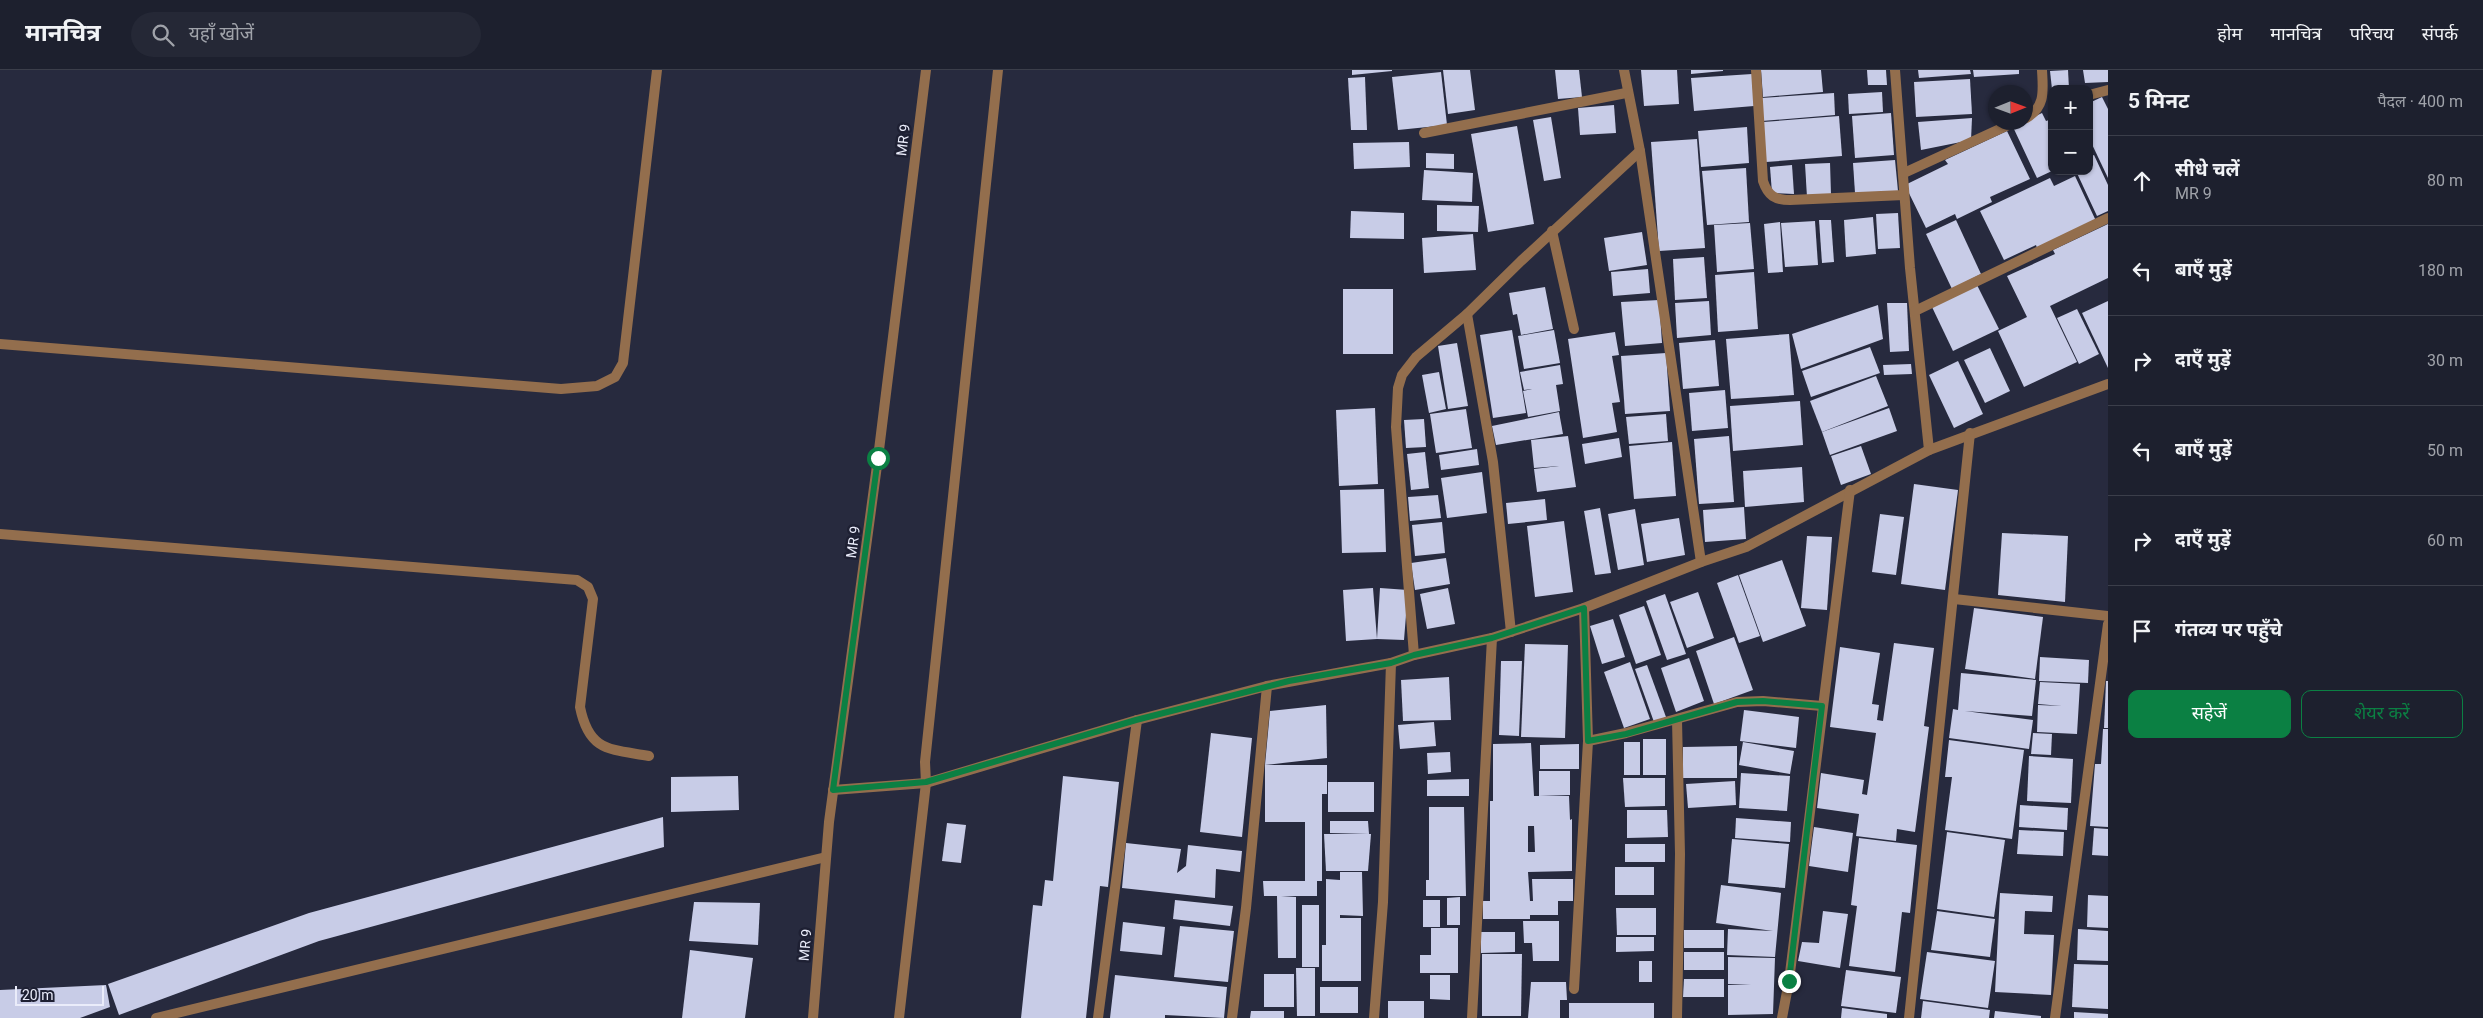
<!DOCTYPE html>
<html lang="hi">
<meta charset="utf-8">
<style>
:root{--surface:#1d202e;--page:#252836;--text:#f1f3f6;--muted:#a0a3aa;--line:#3b3e4a;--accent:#0b8043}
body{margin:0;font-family:Roboto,"Noto Sans Devanagari",sans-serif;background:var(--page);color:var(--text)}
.controls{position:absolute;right:15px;top:15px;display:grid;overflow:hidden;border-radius:10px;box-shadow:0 1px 4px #0004}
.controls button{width:45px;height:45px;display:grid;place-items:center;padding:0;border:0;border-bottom:1px solid var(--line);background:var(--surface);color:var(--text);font:25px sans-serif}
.compass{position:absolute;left:1988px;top:15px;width:45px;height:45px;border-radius:50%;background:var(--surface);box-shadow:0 1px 4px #0004;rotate:89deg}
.scale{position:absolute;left:15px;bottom:12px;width:89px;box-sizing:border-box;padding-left:5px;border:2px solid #eaecfa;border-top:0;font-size:14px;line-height:18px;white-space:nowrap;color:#eaecfa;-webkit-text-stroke:4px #1e2033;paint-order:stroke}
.stop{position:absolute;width:15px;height:15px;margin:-11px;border:4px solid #0b8043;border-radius:50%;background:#fff}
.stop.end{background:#0b8043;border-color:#fff;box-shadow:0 1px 5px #0008}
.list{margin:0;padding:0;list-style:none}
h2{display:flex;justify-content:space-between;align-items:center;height:65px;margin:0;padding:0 20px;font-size:21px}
h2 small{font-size:16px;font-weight:400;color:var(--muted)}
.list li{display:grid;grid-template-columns:32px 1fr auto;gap:15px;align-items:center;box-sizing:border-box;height:90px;padding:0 20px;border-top:1px solid var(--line)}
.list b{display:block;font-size:19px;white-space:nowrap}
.list p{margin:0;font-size:16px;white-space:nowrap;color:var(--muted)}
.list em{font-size:16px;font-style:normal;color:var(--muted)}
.actions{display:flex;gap:10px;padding:15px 20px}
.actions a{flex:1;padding:11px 0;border:1px solid var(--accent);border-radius:10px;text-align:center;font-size:18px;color:var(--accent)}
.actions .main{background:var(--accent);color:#fff}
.icon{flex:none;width:28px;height:28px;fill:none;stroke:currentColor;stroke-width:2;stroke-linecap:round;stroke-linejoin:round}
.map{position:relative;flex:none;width:2108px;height:948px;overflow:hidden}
header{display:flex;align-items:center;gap:30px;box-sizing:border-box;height:70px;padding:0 25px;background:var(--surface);border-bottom:1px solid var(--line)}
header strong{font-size:24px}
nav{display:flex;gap:28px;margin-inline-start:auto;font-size:18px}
.search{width:350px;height:45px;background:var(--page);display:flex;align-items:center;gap:12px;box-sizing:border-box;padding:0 18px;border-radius:28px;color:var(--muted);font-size:19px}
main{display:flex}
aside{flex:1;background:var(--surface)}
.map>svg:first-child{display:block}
</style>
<header>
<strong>मानचित्र</strong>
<div class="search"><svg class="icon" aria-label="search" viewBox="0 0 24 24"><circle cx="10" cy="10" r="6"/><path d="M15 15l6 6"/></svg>यहाँ खोजें</div>
<nav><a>होम</a><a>मानचित्र</a><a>परिचय</a><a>संपर्क</a></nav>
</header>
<main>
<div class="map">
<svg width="2108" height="948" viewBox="0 0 2108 948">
<rect width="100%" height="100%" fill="#272a3e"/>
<g fill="#c8cce7" fill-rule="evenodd">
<polygon points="1352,0 1392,0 1392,1 1352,5"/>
<polygon points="1443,0 1470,0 1475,40 1448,44"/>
<polygon points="1555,0 1579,0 1582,27 1558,29"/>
<polygon points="1641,0 1677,0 1679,34 1644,36"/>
<polygon points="1691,0 1723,0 1723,1 1691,4"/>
<polygon points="1761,0 1821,0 1823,22 1763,27"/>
<polygon points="1867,0 1886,0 1887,15 1868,15"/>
<polygon points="1918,0 1970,0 1971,4 1919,8"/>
<polygon points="1973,0 2019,0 2019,4 1974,7"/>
<polygon points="2068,0 2069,19 2052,19 2050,1"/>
<polygon points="2083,0 2108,0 2108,12 2085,13"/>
<polygon points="1441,2 1447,55 1398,60 1392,7"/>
<polygon points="1752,4 1754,36 1694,41 1691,8"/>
<polygon points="1365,7 1367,60 1351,60 1348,8"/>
<polygon points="1970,9 1972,44 1916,47 1914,12"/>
<polygon points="1882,22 1883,42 1849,44 1848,24"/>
<polygon points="1834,23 1835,45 1762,51 1761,28"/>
<polygon points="2102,27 2108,39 2108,108 2089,68 2089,33"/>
<polygon points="1614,35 1616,63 1580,65 1578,38"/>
<polygon points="1891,43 1894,85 1855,88 1852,46"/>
<polygon points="2042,43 2046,51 2052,49 2052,101 2037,108 2013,57"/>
<polygon points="1839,46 1842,86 1766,92 1763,52"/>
<polygon points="1551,47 1561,108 1544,111 1533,50"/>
<polygon points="1972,48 1971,70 1921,80 1918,52"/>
<polygon points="1517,56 1534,154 1488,162 1471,64"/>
<polygon points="1747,57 1749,93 1701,97 1698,61"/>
<polygon points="2007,61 2030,109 1990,127 1992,132 1957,149 1955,144 1926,158 1905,115 1948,94 1945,90"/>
<polygon points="1697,69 1705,178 1659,181 1651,72"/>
<polygon points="1409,72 1410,97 1354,99 1353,73"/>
<polygon points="1426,83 1454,84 1454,99 1426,98"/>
<polygon points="2094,85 2108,115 2108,141 2097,146 2076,101 2089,101 2089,87"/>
<polygon points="1895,90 1898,121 1855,123 1853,93"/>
<polygon points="1830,93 1831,125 1807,127 1805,94"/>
<polygon points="1792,95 1794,124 1772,123 1770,97"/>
<polygon points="1746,98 1749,152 1707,155 1702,101"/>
<polygon points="1424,100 1473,103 1472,132 1422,130"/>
<polygon points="2075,106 2096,151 2037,178 2036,175 2004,190 1980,141 2050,108 2054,116"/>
<polygon points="1437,135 1479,136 1478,162 1437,161"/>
<polygon points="1351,141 1404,143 1404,169 1350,168"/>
<polygon points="1898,143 1900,178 1878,179 1876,144"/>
<polygon points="1873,147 1876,184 1846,187 1844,150"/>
<polygon points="1819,150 1831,150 1834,192 1822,193"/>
<polygon points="1956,150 1981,204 1952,219 1926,164"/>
<polygon points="1815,151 1818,195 1785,197 1781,153"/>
<polygon points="1780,152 1783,202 1768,203 1764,154"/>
<polygon points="1750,153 1754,199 1717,202 1714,155"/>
<polygon points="2108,154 2108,208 2050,236 2077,292 2024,317 1998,261 2027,247 2007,206 2055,184 2053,180"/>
<polygon points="1642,162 1647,195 1609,201 1604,168"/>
<polygon points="1473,164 1476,200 1424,203 1422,168"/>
<polygon points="1704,187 1707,228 1675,230 1673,189"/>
<polygon points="1648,199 1650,223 1613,226 1611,202"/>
<polygon points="1754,202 1758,259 1718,262 1715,205"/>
<polygon points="1977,215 1999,259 1953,281 1932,237"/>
<polygon points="1545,217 1553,259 1521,265 1517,244 1513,245 1509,223"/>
<rect x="1343" y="219" width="50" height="65"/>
<polygon points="1659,230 1662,273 1625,276 1621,232"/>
<polygon points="1709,231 1711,265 1677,268 1675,233"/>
<polygon points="2108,231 2108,298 2082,243"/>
<polygon points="1887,233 1907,233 1909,281 1890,282"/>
<polygon points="1878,235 1883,269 1801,299 1792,264"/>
<polygon points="2077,239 2099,284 2079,294 2057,248"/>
<polygon points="1512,260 1526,343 1493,348 1480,265"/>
<polygon points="1554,260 1560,293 1524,299 1518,266"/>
<polygon points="1615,262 1619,285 1612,286 1620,332 1612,333 1617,362 1583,368 1568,269"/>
<polygon points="1789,264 1794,325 1731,329 1726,269"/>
<polygon points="1715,270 1719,316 1683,319 1679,273"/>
<polygon points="1457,273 1468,336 1448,339 1438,276"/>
<polygon points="1870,277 1880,303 1811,327 1802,301"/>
<polygon points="1990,278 2010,321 1985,333 1964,290"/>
<polygon points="1666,283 1670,341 1625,344 1621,286"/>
<polygon points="1958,291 1983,344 1954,358 1929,305"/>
<polygon points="1911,294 1912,304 1884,305 1883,295"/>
<polygon points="1560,295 1563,314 1556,315 1560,341 1528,347 1523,321 1532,319 1524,320 1520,302"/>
<polygon points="1439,302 1446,339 1429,343 1422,305"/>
<polygon points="1876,306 1888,336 1822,362 1810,331"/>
<polygon points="1725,320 1728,358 1692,361 1689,323"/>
<polygon points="1800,331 1803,375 1733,381 1730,336"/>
<polygon points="1375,338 1378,414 1339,416 1336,340"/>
<polygon points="1889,338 1897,361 1830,385 1822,362"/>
<polygon points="1466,339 1472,378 1436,383 1430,344"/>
<polygon points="1559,342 1563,364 1496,375 1492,356"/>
<polygon points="1666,344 1668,371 1629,374 1626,347"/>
<polygon points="1424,349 1426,377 1406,378 1404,350"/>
<polygon points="1568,366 1576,417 1537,422 1534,399 1559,396 1534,398 1531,370"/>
<polygon points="1729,366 1734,432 1699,434 1694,369"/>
<polygon points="1619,368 1622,387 1585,394 1582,374"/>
<polygon points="1672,372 1676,426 1634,429 1629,376"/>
<polygon points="1861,376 1871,404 1841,415 1831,386"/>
<polygon points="1477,379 1479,395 1441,400 1439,385"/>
<polygon points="1425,382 1429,418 1411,420 1407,384"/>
<polygon points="1802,397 1804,432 1745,437 1743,401"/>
<polygon points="1482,402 1487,443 1447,448 1441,408"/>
<polygon points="1914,414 1958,420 1945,520 1901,514"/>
<polygon points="1384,419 1386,482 1342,483 1340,420"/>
<polygon points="1438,425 1441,448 1410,451 1408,427"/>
<polygon points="1545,429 1547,450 1508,454 1506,433"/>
<polygon points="1744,437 1746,469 1705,472 1703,440"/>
<polygon points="1600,438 1611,503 1595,505 1584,441"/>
<polygon points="1635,439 1644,495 1618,500 1608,444"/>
<polygon points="1880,444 1904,447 1896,505 1872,502"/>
<polygon points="1679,448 1685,485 1647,492 1641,454"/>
<polygon points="1564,451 1573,522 1535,527 1527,456"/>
<polygon points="1442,452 1445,483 1415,486 1412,455"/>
<polygon points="2002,463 2068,466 2065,532 1998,525"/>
<polygon points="1807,466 1832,467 1827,540 1801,538"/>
<polygon points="1446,488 1450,514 1415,520 1411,493"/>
<polygon points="1782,490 1806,556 1763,572 1739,505"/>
<polygon points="1738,505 1760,566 1739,573 1717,513"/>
<polygon points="1373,518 1377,569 1380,518 1408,520 1404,570 1377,569 1346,571 1343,520"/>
<polygon points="1448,518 1455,554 1427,559 1420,524"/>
<polygon points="1698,522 1714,568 1687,578 1670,532"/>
<polygon points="1665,524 1686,584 1667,590 1646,531"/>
<polygon points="1644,536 1661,585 1636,594 1619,545"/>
<polygon points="1974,538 2043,547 2035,609 1965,599"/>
<polygon points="1613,549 1625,587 1602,594 1590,556"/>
<polygon points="1734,567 1753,620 1714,634 1696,581"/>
<polygon points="1894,573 1934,578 1924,656 1929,657 1915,762 1897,759 1896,771 1856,766 1859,744 1817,738 1821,703 1864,710 1862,724 1867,725 1876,663 1830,657 1840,577 1880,583 1872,634 1879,635 1877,650 1883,651"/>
<polygon points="1525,574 1568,575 1565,668 1521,667"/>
<polygon points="2040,587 2089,590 2088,613 2039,611"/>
<polygon points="1689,588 1704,631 1676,642 1661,598"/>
<polygon points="1501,591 1522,591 1519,666 1499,665"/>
<polygon points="1630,592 1650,649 1624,658 1604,602"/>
<polygon points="1647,595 1666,647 1654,652 1635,599"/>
<polygon points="1961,603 2036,610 2032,646 1965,641 2033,650 2029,679 1949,668 1953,639 1958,640"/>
<polygon points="1449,607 1451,650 1403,651 1401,610"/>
<polygon points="2106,611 2108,611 2108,658 2104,658"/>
<polygon points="2040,612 2080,614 2077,664 2037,662 2038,635 2062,636 2038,634"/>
<polygon points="1326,635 1327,688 1265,695 1270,641"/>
<polygon points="1744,640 1799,647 1796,678 1740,671"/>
<polygon points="1434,652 1436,676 1400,679 1398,655"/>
<polygon points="2103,659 2108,659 2108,757 2090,756 2095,694 2101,694"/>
<polygon points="1211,663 1252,668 1242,767 1200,762"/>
<polygon points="2033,663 2052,664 2051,685 2031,684"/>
<rect x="1643" y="669" width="23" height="36"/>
<polygon points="1949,670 2024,680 2012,769 1945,760 1952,707 1945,707"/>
<rect x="1624" y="672" width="16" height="33"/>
<polygon points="1743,672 1794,681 1790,704 1739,695"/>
<path d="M1531,673L1534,726H1569L1570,750L1572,749V801L1528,802L1530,831H1533L1532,809H1573V831H1558V845H1530V849H1483V831H1490V731H1493V674ZM1528,756H1534L1535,782H1528Z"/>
<polygon points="1579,674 1579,699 1540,699 1540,675"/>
<polygon points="1737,676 1737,708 1683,708 1683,677"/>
<polygon points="1450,682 1451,702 1428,704 1427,683"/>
<polygon points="2029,686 2073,689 2071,733 2027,731"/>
<polygon points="1265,695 1327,695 1327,724 1322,724 1322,811 1317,811 1317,826 1281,826 1296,827 1296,888 1278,888 1277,826 1264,826 1263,811 1305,811 1305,752 1265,752"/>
<polygon points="1539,701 1570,701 1570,725 1539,726"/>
<polygon points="1741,703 1790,706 1787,741 1739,738"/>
<polygon points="738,706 739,740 671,742 671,707"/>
<polygon points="1063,706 1119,712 1108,817 1100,816 1086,948 1021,948 1033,835 1042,836 1045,810 1053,811"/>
<polygon points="1623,708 1665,708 1665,736 1625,737"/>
<polygon points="1469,709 1469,726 1427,726 1427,710"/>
<polygon points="1735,711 1736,735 1688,738 1686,714"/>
<rect x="1328" y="712" width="46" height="30"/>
<polygon points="2020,735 2068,738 2067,760 2019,757"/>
<polygon points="1429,737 1464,737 1466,826 1426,826 1426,810 1429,810"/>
<polygon points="1627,740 1667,740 1668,767 1627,768"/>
<polygon points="663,747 664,777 319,871 119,945 108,914 309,843"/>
<polygon points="1736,748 1791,752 1790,772 1735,768"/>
<polygon points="1330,751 1368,751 1369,764 1330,763"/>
<polygon points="947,753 966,755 961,793 942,791"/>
<polygon points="1814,757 1853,763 1848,802 1809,796"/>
<polygon points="2094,758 2108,759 2108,786 2092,785"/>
<polygon points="2019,760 2064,762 2063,786 2017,784"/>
<polygon points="1947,762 2005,770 1994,847 1937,839"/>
<polygon points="1324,764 1371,764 1368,801 1326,801"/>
<polygon points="1859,768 1917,775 1910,843 1902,842 1895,902 1849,896 1857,836 1851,835"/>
<polygon points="1732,769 1789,774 1785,818 1728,813"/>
<polygon points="1126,773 1181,779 1177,803 1186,796 1188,775 1242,781 1240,802 1216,799 1215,828 1122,818"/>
<rect x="1625" y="774" width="40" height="18"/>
<rect x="1615" y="797" width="39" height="28"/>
<polygon points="1340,802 1362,802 1363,846 1340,845 1340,848 1361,848 1361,911 1322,911 1322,875 1326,875 1326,809 1340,810"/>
<polygon points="1721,815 1781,823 1775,887 1727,885 1728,859 1773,861 1716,853"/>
<polygon points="2000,823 2053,826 2052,842 2025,841 2024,864 2054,865 2051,925 1995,922"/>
<polygon points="2088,825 2108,826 2108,858 2087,857"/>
<polygon points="1460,827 1460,855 1447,855 1447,828"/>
<polygon points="1175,830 1233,836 1230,856 1173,849"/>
<rect x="1423" y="830" width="17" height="27"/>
<polygon points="694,832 760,833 758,875 689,871"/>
<rect x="1302" y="835" width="17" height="62"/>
<polygon points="1616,838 1656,838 1656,865 1617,865"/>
<polygon points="1823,841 1848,844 1840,898 1798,891 1802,872 1819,873"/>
<polygon points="1937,841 1995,849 1990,887 1931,880"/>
<polygon points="1523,851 1559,851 1559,891 1533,891 1532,873 1524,873"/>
<polygon points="1123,852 1165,857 1162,885 1120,881"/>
<polygon points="1180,856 1234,861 1228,912 1174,907"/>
<polygon points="1431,858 1458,858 1458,903 1420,903 1420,885 1431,885"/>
<polygon points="2078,859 2108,861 2108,891 2077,890"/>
<rect x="1684" y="860" width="40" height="18"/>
<polygon points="1481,862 1515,862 1515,882 1481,883"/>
<polygon points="1616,867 1654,867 1654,881 1616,882"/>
<polygon points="690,880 753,888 745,948 682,948"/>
<rect x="1684" y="882" width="40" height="18"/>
<polygon points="1927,882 1995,891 1988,938 1920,929"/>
<polygon points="1482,884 1522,884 1521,946 1482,946"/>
<polygon points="1728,887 1775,888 1773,944 1728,945 1728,915 1751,915 1728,914"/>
<rect x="1639" y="891" width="13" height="21"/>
<polygon points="2074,894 2108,895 2108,939 2072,937"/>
<polygon points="1296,898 1315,898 1315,946 1297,946"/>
<polygon points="1846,900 1901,907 1896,943 1841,936"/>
<rect x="1264" y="904" width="30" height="33"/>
<polygon points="1115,905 1227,917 1224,948 1165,945 1165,948 1110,948"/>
<polygon points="1430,905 1450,905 1450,930 1430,929"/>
<polygon points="1684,909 1724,909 1724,927 1683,927"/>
<polygon points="1531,912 1566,912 1567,930 1560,930 1560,948 1528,948"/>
<polygon points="106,915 110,937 80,948 0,948 0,920"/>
<rect x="1320" y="917" width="38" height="26"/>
<rect x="1388" y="931" width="36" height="17"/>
<polygon points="1923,931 1990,940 1989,948 1921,948"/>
<rect x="1569" y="933" width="85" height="15"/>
<polygon points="1842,938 1887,944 1887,948 1841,948"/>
<polygon points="1251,941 1284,941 1284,948 1250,948"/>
<polygon points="1995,941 2041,946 2041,948 1994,948"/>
<polygon points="2074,942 2108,944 2108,948 2074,948"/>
</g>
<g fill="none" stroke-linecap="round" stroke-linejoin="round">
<g stroke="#936e4d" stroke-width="10">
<polyline points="1624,0 1640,81 1701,492"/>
<path d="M1756,0L1763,111C1768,126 1775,130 1790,130L1904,125"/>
<polyline points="1895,0 1910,198 1929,380"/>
<polyline points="2089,25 2108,20"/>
<path d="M2026,48C2046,37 2043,20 2042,0"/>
<polyline points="1424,63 1626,23"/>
<polyline points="1904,103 2015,52"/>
<polyline points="1552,161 1574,259"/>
<polyline points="1915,241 2108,148"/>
<polyline points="1467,244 1493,392 1511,562"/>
<polyline points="0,274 561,319 597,316 615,307 623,293 657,0"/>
<path d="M0,464L577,510L588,517L593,529L580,637C589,682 610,679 649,686"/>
<polyline points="1954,529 2108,546"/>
<polyline points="1414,585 1396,357 1398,318 1402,305 1416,287 1467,244 1521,191 1640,81"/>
<polyline points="1677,650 1680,784 1677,948"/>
<polyline points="1588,671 1626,663 1737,632 1763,631 1822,636"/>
<polyline points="833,720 926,713 1137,650 1267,616 1391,593 1414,585 1492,568 1584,538 1701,492 1746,477 1929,380 2108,314"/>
<polyline points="1574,919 1588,671 1584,538"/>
<polyline points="156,948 826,787"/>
<polyline points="1098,948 1137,650"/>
<polyline points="1232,948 1246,838 1267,616"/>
<polyline points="1374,948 1383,832 1391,593"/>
<polyline points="1472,948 1492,568"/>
<polyline points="1782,948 1789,911 1850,420"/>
<polyline points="1909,948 1970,363"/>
<polyline points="2055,948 2108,554"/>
</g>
<g stroke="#936e4d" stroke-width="10">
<polyline points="813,948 829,752 878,388 926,0"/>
<polyline points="899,948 926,713 925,692 998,0"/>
</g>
</g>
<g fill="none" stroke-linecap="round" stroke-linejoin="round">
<polyline stroke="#0b8043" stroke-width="6" points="878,388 833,720 926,712 1136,650 1289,611 1391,593 1414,585 1492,568 1584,538 1588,671 1626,664 1737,632 1763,631 1822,636 1789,911"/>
</g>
<g text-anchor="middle" stroke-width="5" stroke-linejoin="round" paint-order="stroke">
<g font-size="14" fill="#eaecfa" stroke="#1e2033">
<text transform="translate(903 70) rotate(-83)" y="5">MR 9</text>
<text transform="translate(853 472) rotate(-82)" y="5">MR 9</text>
<text transform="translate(805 875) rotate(-85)" y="5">MR 9</text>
</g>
</g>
</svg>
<div class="controls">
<button>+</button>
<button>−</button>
</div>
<svg class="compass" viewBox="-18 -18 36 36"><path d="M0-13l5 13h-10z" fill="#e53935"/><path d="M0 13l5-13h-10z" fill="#a0a3aa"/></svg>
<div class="scale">20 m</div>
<div class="stop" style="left:878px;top:388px"></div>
<div class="stop end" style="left:1789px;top:911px"></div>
</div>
<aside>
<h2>5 मिनट<small>पैदल · 400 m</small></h2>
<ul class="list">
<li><svg class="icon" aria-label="ahead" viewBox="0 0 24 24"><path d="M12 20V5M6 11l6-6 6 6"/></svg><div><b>सीधे चलें</b><p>MR 9</p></div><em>80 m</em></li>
<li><svg class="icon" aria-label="left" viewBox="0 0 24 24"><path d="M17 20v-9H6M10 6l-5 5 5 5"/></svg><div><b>बाएँ मुड़ें</b></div><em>180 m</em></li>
<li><svg class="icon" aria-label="right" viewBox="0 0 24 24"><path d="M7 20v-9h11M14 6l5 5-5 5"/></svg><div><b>दाएँ मुड़ें</b></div><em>30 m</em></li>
<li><svg class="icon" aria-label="left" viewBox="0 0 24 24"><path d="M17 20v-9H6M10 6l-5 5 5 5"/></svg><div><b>बाएँ मुड़ें</b></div><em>50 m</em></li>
<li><svg class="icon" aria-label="right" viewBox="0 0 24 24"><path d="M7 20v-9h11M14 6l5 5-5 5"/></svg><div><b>दाएँ मुड़ें</b></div><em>60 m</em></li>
<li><svg class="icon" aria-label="arrive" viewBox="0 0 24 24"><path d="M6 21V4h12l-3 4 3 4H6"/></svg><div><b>गंतव्य पर पहुँचे</b></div></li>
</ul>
<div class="actions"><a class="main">सहेजें</a><a>शेयर करें</a></div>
</aside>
</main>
